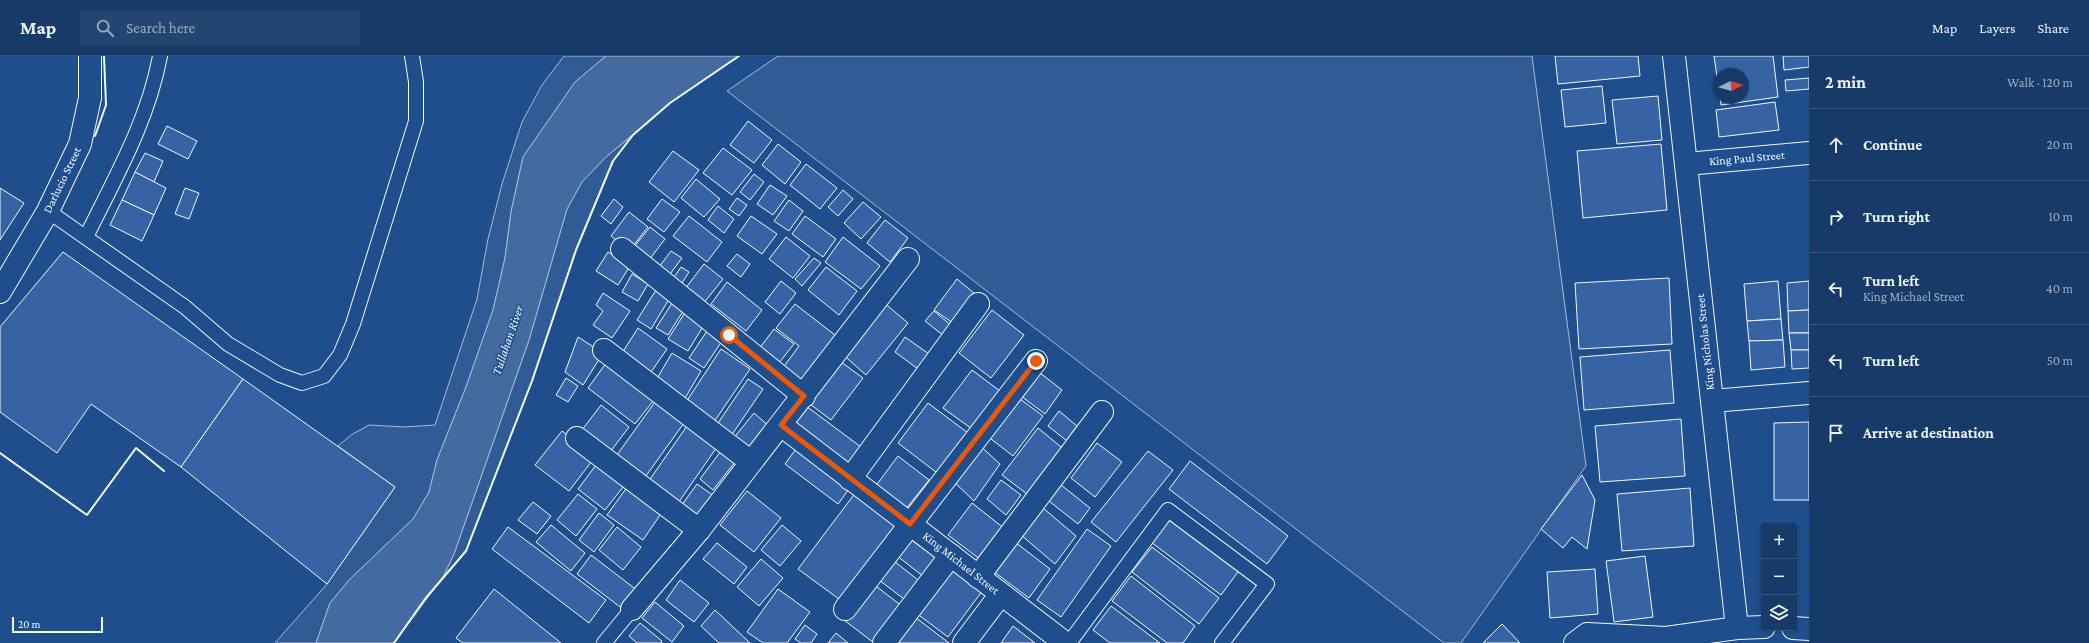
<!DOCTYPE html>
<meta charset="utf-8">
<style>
:root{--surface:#173a69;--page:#244571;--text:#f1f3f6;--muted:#9eadc0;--line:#36547d}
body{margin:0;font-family:"Crimson Pro",serif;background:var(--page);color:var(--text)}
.controls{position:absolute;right:12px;bottom:12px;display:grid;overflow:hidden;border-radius:4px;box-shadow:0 1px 3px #0004}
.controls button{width:36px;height:36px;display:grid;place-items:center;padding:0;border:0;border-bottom:1px solid var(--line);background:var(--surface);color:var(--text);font:20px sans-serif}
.compass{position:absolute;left:1713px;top:12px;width:36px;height:36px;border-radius:50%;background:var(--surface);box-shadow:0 1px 3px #0004;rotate:84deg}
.scale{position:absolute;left:12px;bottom:10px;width:91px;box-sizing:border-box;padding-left:4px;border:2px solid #f2f6ff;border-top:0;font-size:11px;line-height:14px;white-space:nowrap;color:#f2f6ff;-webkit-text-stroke:3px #1f4e8c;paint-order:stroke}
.stop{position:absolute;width:12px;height:12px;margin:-9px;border:3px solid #ea580c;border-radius:50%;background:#fff}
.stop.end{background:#ea580c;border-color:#fff;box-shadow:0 1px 4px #0008}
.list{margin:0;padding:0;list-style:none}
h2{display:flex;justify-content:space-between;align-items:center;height:52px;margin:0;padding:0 16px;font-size:17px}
h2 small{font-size:13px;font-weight:400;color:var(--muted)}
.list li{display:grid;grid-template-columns:26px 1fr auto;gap:12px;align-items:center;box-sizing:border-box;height:72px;padding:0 16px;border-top:1px solid var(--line)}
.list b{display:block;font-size:15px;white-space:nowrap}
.list p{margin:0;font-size:13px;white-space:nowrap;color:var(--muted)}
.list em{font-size:13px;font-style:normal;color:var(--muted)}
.icon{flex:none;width:22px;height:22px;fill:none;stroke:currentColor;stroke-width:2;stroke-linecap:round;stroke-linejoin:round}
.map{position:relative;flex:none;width:1809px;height:587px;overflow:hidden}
header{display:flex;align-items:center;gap:24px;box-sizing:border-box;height:56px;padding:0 20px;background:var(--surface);border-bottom:1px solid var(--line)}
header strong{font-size:19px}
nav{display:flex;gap:22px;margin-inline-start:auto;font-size:14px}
.search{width:280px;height:36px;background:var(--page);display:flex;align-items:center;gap:10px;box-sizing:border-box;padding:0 14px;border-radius:4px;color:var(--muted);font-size:15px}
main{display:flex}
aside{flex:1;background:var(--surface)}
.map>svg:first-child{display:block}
</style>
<header>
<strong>Map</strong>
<div class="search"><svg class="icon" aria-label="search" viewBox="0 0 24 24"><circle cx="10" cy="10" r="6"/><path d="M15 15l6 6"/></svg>Search here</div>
<nav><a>Map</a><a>Layers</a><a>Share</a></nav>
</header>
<main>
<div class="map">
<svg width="1809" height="587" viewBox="0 0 1809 587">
<rect width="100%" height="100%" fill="#1f4e8c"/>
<g fill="#305b95" stroke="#a8bbd7">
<polygon points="564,0 606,0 575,26 523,101 511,156 505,202 493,254 466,331 437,404 429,436 413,463 350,523 330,547 316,587 275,587 327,528 395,431 338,390 351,379 369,369 404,371 435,369 477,243 488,183 502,128 522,66 542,29"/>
<polygon points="778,0 1532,0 1586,410 1461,587 1444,587 727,35"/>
<polygon points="633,79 613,105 576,194 532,325 466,495 443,521 454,498 529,284 567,153 582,126 606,101"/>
</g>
<polygon fill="#446ba0" stroke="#a8bbd7" points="606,0 739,0 670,47 606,101 582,126 567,153 529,284 454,498 443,521 394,587 316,587 330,547 350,523 413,463 429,436 437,404 466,331 493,254 505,202 511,156 523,101 575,26"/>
<g fill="#3563a3" stroke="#f2f6ff">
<polygon points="1555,0 1638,0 1640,20 1558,28"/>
<polygon points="1714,0 1773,0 1778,41 1721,49 1720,42 1743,42 1743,18 1719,18 1719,35"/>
<polygon points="1783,0 1809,0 1809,11 1784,14"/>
<polygon points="1809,22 1809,33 1786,35 1785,24"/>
<polygon points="1602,30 1606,67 1565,71 1561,34"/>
<polygon points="1658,40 1662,84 1617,88 1612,44"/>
<polygon points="1775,46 1779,74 1719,81 1716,54"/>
<polygon points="748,65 772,84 754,107 730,89"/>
<polygon points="167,70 197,85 188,103 158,88"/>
<polygon points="778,88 801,106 785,128 762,109"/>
<polygon points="1661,88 1667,154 1583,162 1577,95"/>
<polygon points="723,92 752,114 732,139 703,117"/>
<polygon points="673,95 699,114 674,146 649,126"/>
<polygon points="145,97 163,105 154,126 135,116"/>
<polygon points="806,108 837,132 820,153 790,129"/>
<polygon points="135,116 166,132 154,159 122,144"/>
<polygon points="754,118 764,126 750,144 740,136"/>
<polygon points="696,123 720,143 704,161 681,142"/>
<polygon points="770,129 787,140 773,159 757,148"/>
<polygon points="0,132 24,147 0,184"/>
<polygon points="185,132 199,137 189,163 175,158"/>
<polygon points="843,134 853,143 838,160 828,151"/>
<polygon points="737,142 747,149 739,160 729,153"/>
<polygon points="614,143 623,151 611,168 601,160"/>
<polygon points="662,143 680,156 664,176 647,163"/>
<polygon points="122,144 154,159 142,185 110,169"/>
<polygon points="789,144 803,155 789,175 774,165"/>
<polygon points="863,146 881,161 861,183 844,167"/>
<polygon points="718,150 734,163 724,177 708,164"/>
<polygon points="629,156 648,171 629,195 611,180"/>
<polygon points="689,160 722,186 707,206 673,180"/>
<polygon points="751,160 777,178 762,198 737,180"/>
<polygon points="805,160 836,183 823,201 792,178"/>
<polygon points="885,164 908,182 890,206 867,187"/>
<polygon points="650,171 665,183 649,204 633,192"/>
<polygon points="786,181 810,200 793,222 769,203"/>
<polygon points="843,181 880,210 861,233 825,206"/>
<polygon points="671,195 682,202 670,218 659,211"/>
<polygon points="63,196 243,323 181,411 91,348 57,397 0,356 0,271"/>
<polygon points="608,196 630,210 618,229 596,215"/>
<polygon points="737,198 750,208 741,221 727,210"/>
<polygon points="814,202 821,207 802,230 795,223"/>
<polygon points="704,208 723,223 703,248 685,233"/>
<polygon points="681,211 689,216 678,233 670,227"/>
<polygon points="826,211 857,235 839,259 808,234"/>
<polygon points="632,218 648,228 638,245 622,236"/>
<polygon points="1669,222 1672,288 1579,293 1575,227"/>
<polygon points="957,223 975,238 953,267 934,254"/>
<polygon points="781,225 796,237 780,258 765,246"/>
<polygon points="1778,225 1781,263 1747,265 1744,228"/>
<polygon points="1809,225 1809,254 1788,255 1787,227"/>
<polygon points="727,226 762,254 746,275 711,248"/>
<polygon points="658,231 671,240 651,273 637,264"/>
<polygon points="603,237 630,255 612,282 593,269 603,255 596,249"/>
<polygon points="674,244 685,252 668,279 656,272"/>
<polygon points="882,245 908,267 866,319 840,296"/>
<polygon points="795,248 840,283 804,331 782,313 799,290 776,272"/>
<polygon points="688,252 707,264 688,295 668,283"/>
<polygon points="992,254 1024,279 991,322 959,297"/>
<polygon points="1809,254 1809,277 1789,277 1788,255"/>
<polygon points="934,255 952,270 944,280 925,265"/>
<polygon points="1781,263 1783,284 1749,285 1747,265"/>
<polygon points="638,272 667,293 651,316 622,297"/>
<polygon points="774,273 794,288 775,312 756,297"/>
<polygon points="707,275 722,285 704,312 689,302"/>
<polygon points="1789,277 1809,277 1809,294 1791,294"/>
<polygon points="578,281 603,297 583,329 565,316"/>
<polygon points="905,281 929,298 918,313 895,296"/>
<polygon points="1783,284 1785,311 1751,314 1749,285"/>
<polygon points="721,293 750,313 714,366 686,346"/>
<polygon points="1670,294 1674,347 1584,354 1580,301"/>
<polygon points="1791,294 1809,294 1809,312 1792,313"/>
<polygon points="672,297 701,315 684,344 655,326"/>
<polygon points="609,303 657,340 635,368 588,332"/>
<polygon points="837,303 863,322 831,364 806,345"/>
<polygon points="1035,313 1062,334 1045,358 1017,337"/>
<polygon points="972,314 1000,335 972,373 943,352"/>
<polygon points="566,322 578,330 568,346 556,339"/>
<polygon points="243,323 395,431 327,528 181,411"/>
<polygon points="748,323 763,333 731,380 716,370"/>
<polygon points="1016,340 1043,360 1013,400 986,379"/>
<polygon points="655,346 684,367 643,424 614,403"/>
<polygon points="802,347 861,391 849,407 790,363"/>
<polygon points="928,347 972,380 941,420 898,387"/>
<polygon points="601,349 629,371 607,400 579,378"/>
<polygon points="1059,355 1077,370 1067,385 1048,370"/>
<polygon points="754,357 772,373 750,399 732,384"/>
<polygon points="1681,363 1685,420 1600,426 1595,370"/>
<polygon points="1809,366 1809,444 1774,444 1774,367"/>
<polygon points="689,367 719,388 676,450 646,429"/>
<polygon points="1038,372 1066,395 1031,441 1002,419"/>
<polygon points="562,375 595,401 569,435 535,409"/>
<polygon points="1097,387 1122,406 1095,441 1071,422"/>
<polygon points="978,388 1000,408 974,445 952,424"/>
<polygon points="796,393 849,433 838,448 785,408"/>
<polygon points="721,395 735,406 713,434 700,423"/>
<polygon points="1148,395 1173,414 1116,486 1091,466"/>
<polygon points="898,400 929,424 905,454 875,431"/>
<polygon points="599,405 627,426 605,454 578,433"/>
<polygon points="1190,405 1288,480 1267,508 1169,433"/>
<polygon points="1582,419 1595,444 1587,493 1572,481 1563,492 1541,473"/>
<polygon points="1001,424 1021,439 1006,459 987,443"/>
<polygon points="630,427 665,452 643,484 607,459"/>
<polygon points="697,428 717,442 699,467 679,453"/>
<polygon points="1061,429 1090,452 1078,468 1049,445"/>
<polygon points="1690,432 1694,490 1622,495 1617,438"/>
<polygon points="747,435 781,462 754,496 720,469"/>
<polygon points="856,436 900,470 843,546 798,513"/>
<polygon points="578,438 597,453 576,480 557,464"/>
<polygon points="533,446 551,460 537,478 518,464"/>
<polygon points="972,447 1005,473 981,504 948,479"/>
<polygon points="1043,452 1076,480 1055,508 1021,479"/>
<polygon points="599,457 614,469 594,496 579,484"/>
<polygon points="1171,460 1240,513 1221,539 1151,486"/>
<polygon points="551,469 585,497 571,515 536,486"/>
<polygon points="782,469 801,485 780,510 761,494"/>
<polygon points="508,471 606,544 589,567 492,493"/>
<polygon points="617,471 641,491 623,514 599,494"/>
<polygon points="1087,473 1111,490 1061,561 1037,544"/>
<polygon points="905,479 941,506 928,524 892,496"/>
<polygon points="1011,483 1050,513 1029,542 989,512"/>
<polygon points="717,487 747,511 734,528 703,503"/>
<polygon points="1152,491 1219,542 1199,568 1132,516"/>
<polygon points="591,499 638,535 624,554 577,518"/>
<polygon points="1645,500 1653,561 1614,566 1606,505"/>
<polygon points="761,503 783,522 759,550 737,531"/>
<polygon points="894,505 918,524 904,543 879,524"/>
<polygon points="955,505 986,530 948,581 916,557"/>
<polygon points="1595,513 1598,558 1550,562 1547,516"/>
<polygon points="1131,520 1195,570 1183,587 1167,587 1112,545"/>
<polygon points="680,524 709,547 694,566 666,544"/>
<polygon points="872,527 903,551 874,587 844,564"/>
<polygon points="494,533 561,587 463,587 456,582"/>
<polygon points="778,533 810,556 787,587 763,587 747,576"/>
<polygon points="655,546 684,570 672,586 642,562"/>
<polygon points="1111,550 1160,587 1110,587 1093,574"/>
<polygon points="715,554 750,587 719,587 701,570"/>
<polygon points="915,561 949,587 896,587"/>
<polygon points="640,567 662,585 661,587 637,587 629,580"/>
<polygon points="1502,568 1520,587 1483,587"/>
<polygon points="805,569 817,578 811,587 801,587 795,583"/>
<polygon points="1013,570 1035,587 1001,587"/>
<polygon points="836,577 848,587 828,587"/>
</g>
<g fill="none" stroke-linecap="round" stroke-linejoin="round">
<defs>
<g id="service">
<polyline points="48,155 185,251 228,288 280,319 302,327 324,320 340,299 353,268 416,65 416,26 412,0"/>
<path d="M86,181C115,122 148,65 160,0"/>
<polyline points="604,587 632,553"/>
<polyline points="1069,587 1168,454 1267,528 1222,587"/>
</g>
<g id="minor">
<polyline points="1674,0 1737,572"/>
<polyline points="1686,108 1809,97"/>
<polyline points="622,193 804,340"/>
<polyline points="0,236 48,155 80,88 90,42 90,0"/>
<polyline points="604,294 751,406"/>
<polyline points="1712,345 1809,337"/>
<polyline points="781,369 1065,587"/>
<polyline points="577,382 699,474"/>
<polyline points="850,423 978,248"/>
<polyline points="978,521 1102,356"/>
<polyline points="632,553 699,474 908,203"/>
<polyline points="845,553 1036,305"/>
<polyline points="1793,572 1809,573"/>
<polyline points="884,587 951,499"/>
<polyline points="964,587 1001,538"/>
<polyline points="1575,587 1587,578 1666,582 1737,572 1764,571"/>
</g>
</defs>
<use href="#service" stroke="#f2f6ff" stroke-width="16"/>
<use href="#minor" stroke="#f2f6ff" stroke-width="24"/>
<use href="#service" stroke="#1f4e8c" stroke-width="14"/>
<use href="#minor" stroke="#1f4e8c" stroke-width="22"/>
<g stroke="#f2f6ff" stroke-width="2">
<polyline points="95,80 106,49 104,0"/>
<polyline points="0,397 87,459 136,392 164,415"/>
<polyline points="394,587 425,543 466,495 532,325 576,194 613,105 633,79 670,47 739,0"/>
</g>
</g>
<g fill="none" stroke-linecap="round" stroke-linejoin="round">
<polyline stroke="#ea580c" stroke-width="5" points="729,279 804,340 781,369 910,468 1036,305"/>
</g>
<g text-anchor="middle" stroke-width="3" stroke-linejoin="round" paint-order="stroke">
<g font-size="12" fill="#f2f6ff" stroke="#1f4e8c">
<text transform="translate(1747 102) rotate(-5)" y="4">King Paul Street</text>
<text transform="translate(62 124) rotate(-64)" y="4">Darlucio Street</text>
<text transform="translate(1705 286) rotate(-96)" y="4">King Nicholas Street</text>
<text transform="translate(961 507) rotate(38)" y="4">King Michael Street</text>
</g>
<g font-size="13" font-style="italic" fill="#f2f6ff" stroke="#1f4e8c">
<text transform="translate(507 284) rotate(-71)" y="5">Tullahan River</text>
</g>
</g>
</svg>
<div class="controls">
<button>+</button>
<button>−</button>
<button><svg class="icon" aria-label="layers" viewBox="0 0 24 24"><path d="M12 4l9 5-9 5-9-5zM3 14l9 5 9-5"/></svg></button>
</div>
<svg class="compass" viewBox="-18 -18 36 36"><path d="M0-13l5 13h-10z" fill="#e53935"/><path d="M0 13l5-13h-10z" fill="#9eadc0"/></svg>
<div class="scale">20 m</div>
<div class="stop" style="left:729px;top:279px"></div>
<div class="stop end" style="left:1036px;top:305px"></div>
</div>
<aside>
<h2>2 min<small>Walk · 120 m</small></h2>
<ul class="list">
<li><svg class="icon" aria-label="ahead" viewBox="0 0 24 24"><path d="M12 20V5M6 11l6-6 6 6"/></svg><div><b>Continue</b></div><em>20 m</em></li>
<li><svg class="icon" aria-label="right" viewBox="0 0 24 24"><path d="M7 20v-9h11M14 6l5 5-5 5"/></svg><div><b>Turn right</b></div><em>10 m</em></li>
<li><svg class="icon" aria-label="left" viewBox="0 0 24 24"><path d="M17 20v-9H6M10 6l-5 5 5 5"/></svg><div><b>Turn left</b><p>King Michael Street</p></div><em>40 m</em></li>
<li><svg class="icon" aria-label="left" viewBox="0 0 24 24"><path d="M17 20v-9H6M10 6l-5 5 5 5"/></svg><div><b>Turn left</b></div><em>50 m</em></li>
<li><svg class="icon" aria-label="arrive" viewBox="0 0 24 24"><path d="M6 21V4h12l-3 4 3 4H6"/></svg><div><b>Arrive at destination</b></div></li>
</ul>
</aside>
</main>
